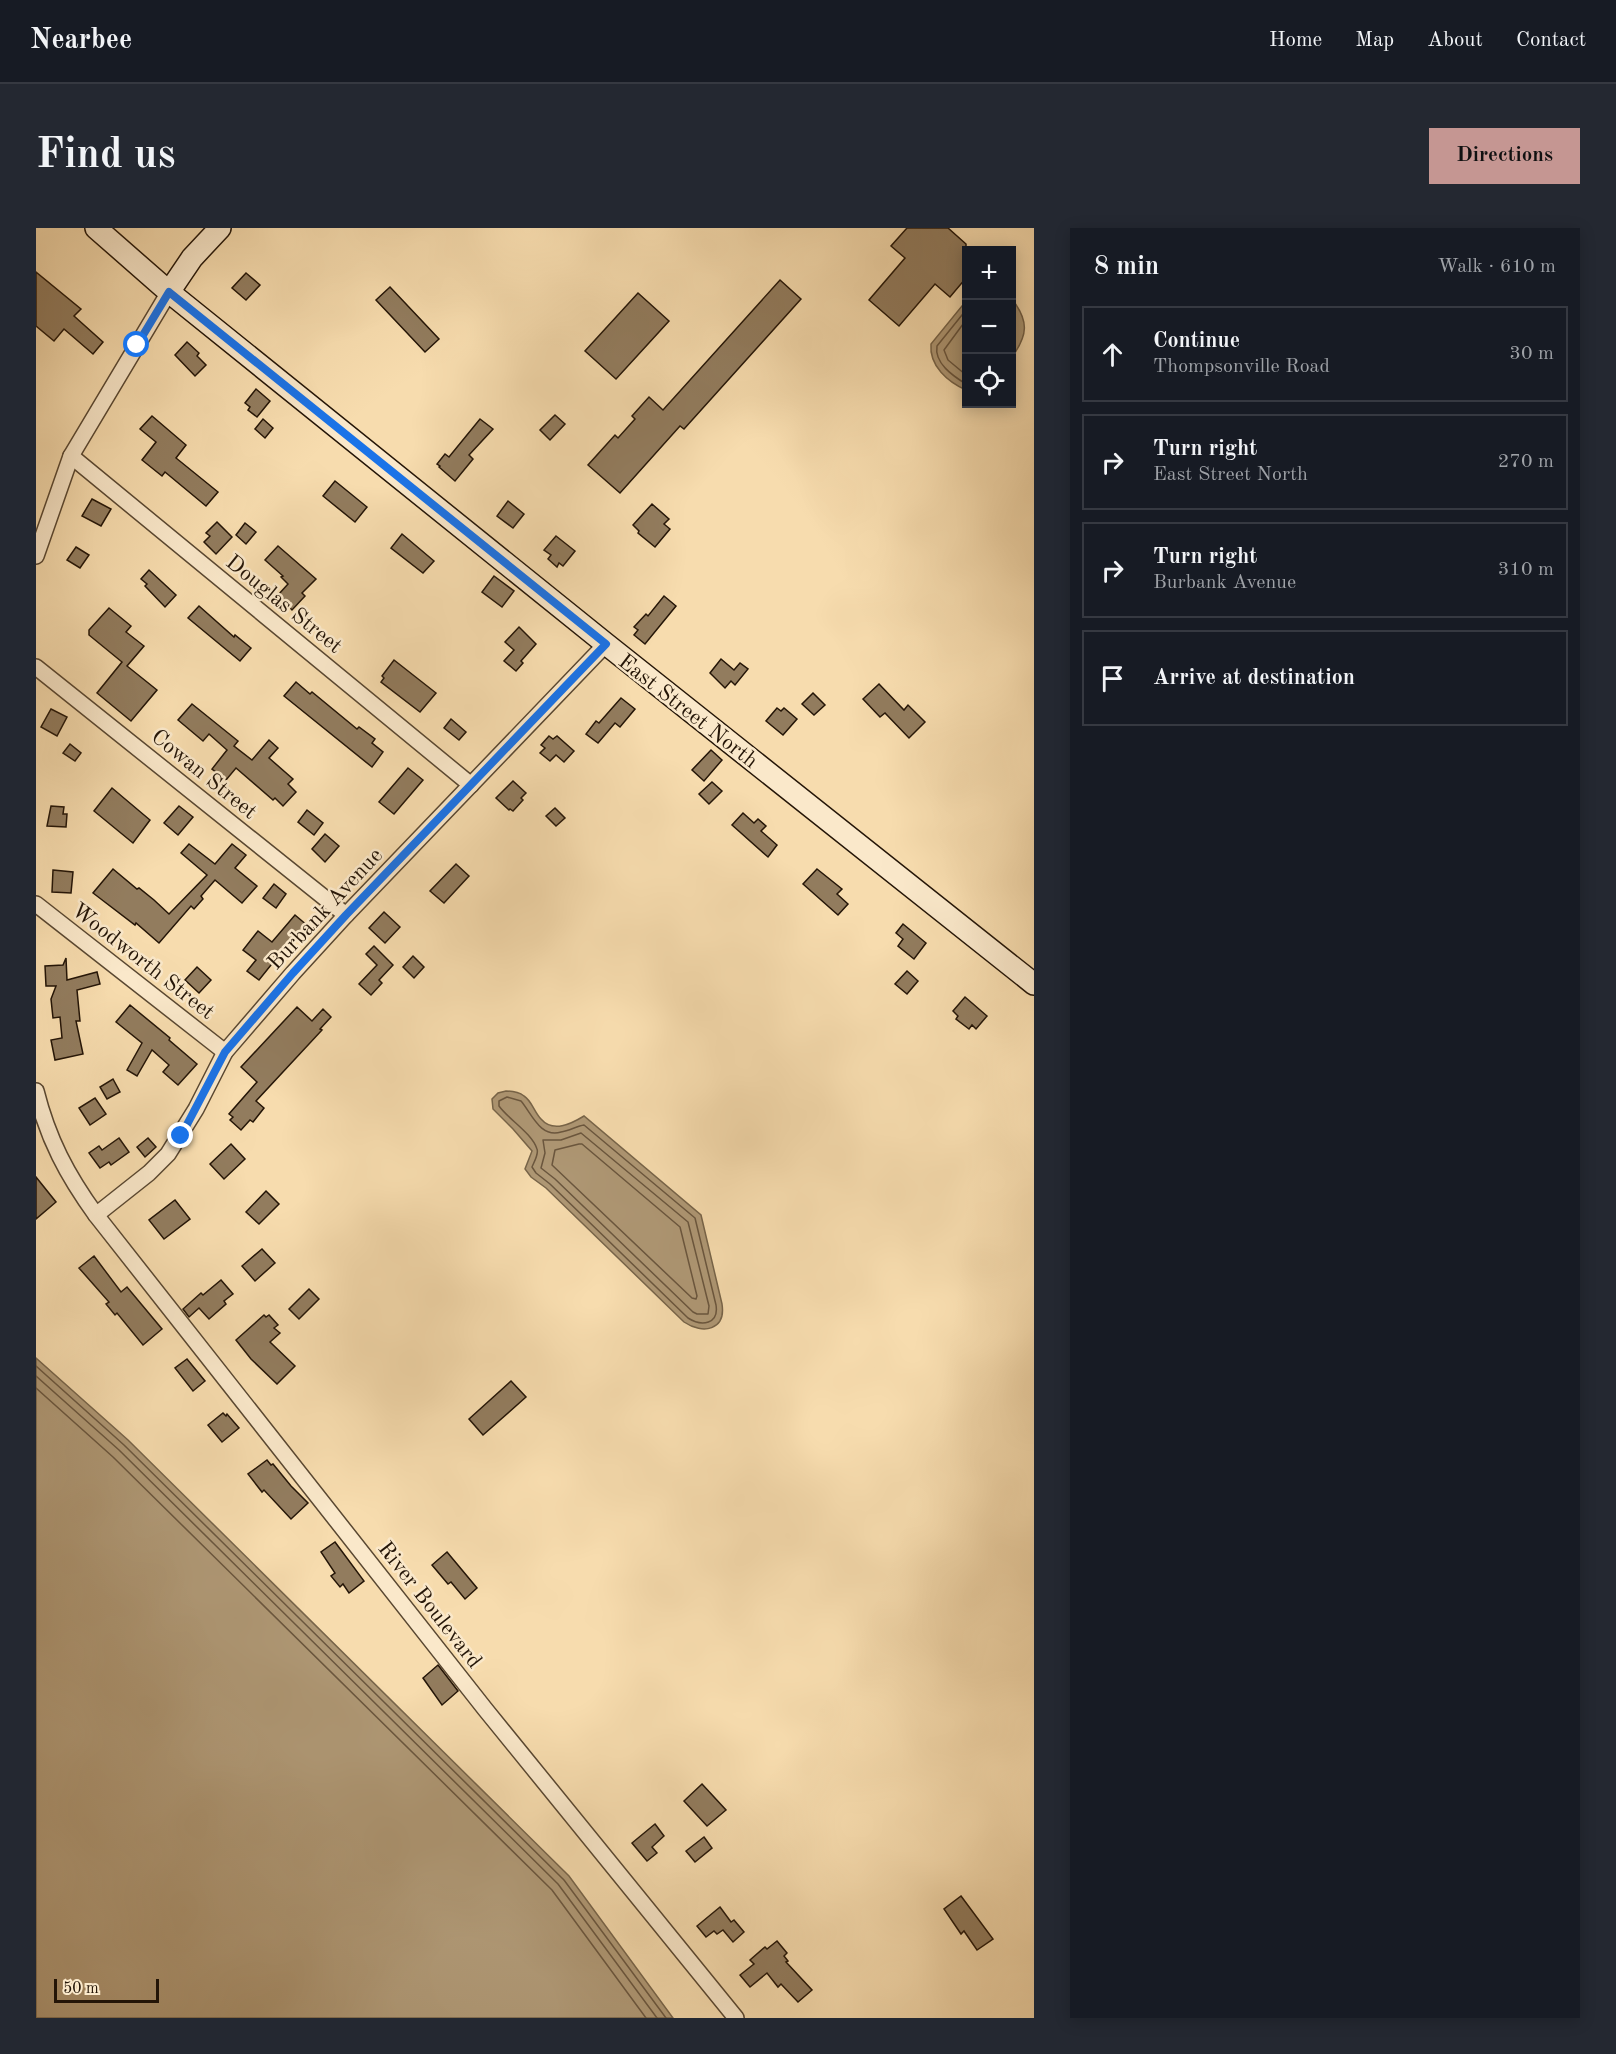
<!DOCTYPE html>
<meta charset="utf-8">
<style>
:root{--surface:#171b24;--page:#242831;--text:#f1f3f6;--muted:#9ea1a6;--line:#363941;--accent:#c59692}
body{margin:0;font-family:"Old Standard TT",serif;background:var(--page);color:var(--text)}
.controls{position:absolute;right:18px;top:18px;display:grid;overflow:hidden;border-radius:0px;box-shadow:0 3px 15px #0003}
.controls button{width:54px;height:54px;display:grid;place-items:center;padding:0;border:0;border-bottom:2px solid var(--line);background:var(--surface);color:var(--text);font:30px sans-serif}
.scale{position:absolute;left:18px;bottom:15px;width:105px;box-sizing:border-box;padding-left:6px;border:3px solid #241507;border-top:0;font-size:16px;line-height:21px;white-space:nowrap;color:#241507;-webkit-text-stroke:4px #fae8ca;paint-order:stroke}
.stop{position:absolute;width:18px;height:18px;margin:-14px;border:4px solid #1a73e8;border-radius:50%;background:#fff}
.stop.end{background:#1a73e8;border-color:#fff;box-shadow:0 2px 6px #0008}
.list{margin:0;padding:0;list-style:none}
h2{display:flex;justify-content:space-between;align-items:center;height:78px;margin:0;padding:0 24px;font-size:26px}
h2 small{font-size:20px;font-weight:400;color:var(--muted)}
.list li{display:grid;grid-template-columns:39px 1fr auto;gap:18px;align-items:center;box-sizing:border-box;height:96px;margin:0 12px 12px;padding:0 12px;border:2px solid var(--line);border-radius:0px}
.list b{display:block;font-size:22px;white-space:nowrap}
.list p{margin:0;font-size:20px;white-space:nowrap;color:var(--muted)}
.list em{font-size:20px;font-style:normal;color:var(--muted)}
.icon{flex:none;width:33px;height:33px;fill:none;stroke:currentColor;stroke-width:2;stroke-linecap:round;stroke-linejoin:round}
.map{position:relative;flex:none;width:998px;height:1790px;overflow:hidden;border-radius:0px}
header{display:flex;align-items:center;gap:36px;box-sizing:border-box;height:84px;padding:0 30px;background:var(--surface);border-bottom:2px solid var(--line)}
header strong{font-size:28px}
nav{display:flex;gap:33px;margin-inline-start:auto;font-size:21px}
.intro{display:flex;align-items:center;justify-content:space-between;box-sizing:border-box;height:144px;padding:0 36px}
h1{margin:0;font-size:42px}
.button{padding:15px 27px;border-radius:0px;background:var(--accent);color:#111;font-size:21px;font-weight:700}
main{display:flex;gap:36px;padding:0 36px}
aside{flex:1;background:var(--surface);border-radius:0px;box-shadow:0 3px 15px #0003}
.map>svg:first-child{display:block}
</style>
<header>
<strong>Nearbee</strong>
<nav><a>Home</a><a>Map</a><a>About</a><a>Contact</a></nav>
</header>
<div class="intro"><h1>Find us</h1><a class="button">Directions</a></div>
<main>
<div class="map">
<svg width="998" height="1790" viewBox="0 0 998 1790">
<rect width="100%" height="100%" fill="#f7dcae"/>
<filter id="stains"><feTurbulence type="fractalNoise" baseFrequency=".00333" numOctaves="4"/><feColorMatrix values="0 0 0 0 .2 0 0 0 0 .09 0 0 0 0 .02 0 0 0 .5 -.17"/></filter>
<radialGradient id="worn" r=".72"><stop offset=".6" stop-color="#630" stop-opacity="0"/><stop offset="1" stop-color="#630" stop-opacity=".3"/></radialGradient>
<g fill="#af9875" stroke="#776449" stroke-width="1.5">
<path d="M976,71C993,93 992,107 976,129Z"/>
<path d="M930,73V162C912,154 893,138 895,116Z"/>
<path d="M470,863C476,863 483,864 488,868C496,873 498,884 505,891C517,905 535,896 548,888L665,987L686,1076C690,1102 667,1107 648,1094L510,960L495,949L489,941L496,923L477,901L457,881L456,871L462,865Z"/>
<polygon points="0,1130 92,1212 533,1648 637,1790 0,1790"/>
</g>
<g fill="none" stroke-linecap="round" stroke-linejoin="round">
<g stroke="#6a563e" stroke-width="1.5">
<path d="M930,82L901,118C898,135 917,148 930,156"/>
<polyline points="930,92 908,122 912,132 930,147"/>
<path d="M471,869L485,873C496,886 504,910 525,904C533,903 541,898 548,897L659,990L680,1077C683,1096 666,1099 652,1090L514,956L500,945L496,939C498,934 503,926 501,921C496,905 472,891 463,878V873Z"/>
<polygon points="545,905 652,994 673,1078 672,1086 661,1086 657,1084 519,951 505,940 509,925 507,912 525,912"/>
<polygon points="543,916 546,916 644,999 661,1068 660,1071 656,1070 516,937 519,922"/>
<polyline points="0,1138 88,1217 528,1652 630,1790"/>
<polyline points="0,1148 83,1222 522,1656 621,1790"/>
<polyline points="0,1160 77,1229 516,1662 610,1790"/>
</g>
</g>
<g fill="#927c5e" stroke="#241507" stroke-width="1.5">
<polygon points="871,0 912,0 930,16 930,50 914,69 899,56 863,98 833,72 869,30 855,18"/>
<polygon points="0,44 45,81 38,88 67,114 57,126 28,101 18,113 0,98"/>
<polygon points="210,45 224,57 210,72 196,60"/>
<polygon points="744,52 765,71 648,201 644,198 584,265 552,237 579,207 582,210 599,191 596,188 613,169 627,182"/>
<polygon points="354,59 403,111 389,124 340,72"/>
<polygon points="602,65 633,93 580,151 549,123"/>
<polygon points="151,114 163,125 161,128 170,137 159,148 139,127"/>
<polygon points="220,161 234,173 221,189 212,182 214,179 209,175"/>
<polygon points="519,187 529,196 514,212 504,202"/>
<polygon points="116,188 150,217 140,230 182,264 170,278 129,244 126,248 106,232 120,214 104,201"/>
<polygon points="227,191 237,200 229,210 219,201"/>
<polygon points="444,191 457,201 433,227 437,231 419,253 403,239 404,238 401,236 409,226 413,229"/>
<polygon points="299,253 331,279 319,294 287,268"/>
<polygon points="56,271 75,281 65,298 46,288"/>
<polygon points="472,273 488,286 477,300 461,288"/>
<polygon points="616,276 633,291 628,296 634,301 619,319 602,305 603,303 597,297"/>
<polygon points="181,294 196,309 180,326 168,314 174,308 170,305"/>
<polygon points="209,295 220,304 210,316 200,307"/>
<polygon points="366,306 398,333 387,345 355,320"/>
<polygon points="520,308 539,323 527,338 523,335 521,339 512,331 515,327 508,322"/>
<polygon points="242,318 280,351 266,365 269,368 256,382 242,367 252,356 245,349 247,348 229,332"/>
<polygon points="40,319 53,327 44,340 31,332"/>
<polygon points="113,342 140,367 129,379 109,358 111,356 105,351"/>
<polygon points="458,348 478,363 466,379 446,364"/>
<polygon points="628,368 640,378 609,416 598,407 602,402 598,399 610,386 612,388"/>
<polygon points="163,378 198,409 199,407 215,420 204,433 152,390"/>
<polygon points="73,380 95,398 90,404 108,418 91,438 121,462 95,493 61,465 86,434 53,407 53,402"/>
<polygon points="483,399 500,416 485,433 487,435 480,443 468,433 478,422 469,414"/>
<polygon points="685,431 698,442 704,435 712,441 699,457 695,453 689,460 674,445"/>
<polygon points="358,432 400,465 384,484 345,454 348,450 346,448"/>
<polygon points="260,454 274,466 276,464 321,501 323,499 339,511 336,515 347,524 336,539 248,468"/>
<polygon points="843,456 868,482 872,477 889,494 873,510 849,485 844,489 827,471"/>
<polygon points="777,465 789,477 778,487 766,476"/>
<polygon points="585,470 599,481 584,499 579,495 562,515 550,506 560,493 563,495"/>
<polygon points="156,476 202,513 198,518 216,532 233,512 242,520 233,530 257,551 252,556 260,564 247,578 239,570 237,572 200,540 190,552 176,541 191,522 173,506 167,513 142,492"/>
<polygon points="741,480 745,483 748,480 761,491 747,507 730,493"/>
<polygon points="15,481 31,489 21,508 5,499"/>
<polygon points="415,491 430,504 423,512 408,500"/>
<polygon points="513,508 517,511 521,508 538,523 528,534 520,527 514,533 504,525 509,520 505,517"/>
<polygon points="34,516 45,525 39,533 27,525"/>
<polygon points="675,522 686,532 668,553 656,542"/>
<polygon points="372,540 387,552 358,586 343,574"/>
<polygon points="477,553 490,565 485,570 487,572 477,583 474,581 473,582 460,570"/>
<polygon points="676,554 686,563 673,576 663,566"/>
<polygon points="76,560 114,592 97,615 58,583"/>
<polygon points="15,578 28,579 27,586 31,586 30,599 11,598"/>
<polygon points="143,578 157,589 142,607 128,595"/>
<polygon points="519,580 529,590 520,598 510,588"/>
<polygon points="271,582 287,595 278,607 262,594"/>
<polygon points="707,585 718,595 722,591 730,598 725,603 741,617 732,629 696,597"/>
<polygon points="289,606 303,618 289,634 276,621"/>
<polygon points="153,616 179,636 196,616 210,627 199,640 221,658 206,675 179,652 165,668 167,671 158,681 155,678 123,715 100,695 99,697 57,665 77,641 101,661 103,660 118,672 133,686 171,647 145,625"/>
<polygon points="420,636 433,648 408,675 394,663"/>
<polygon points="781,641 806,661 801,666 812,676 802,687 767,656"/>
<polygon points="17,642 37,644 35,665 16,664"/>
<polygon points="238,656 250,666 240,680 227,670"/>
<polygon points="348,684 364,699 349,715 333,700"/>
<polygon points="259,687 272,698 250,724 247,722 223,752 211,743 220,732 207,722 222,703 236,714"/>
<polygon points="867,696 890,715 878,731 862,718 867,711 860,705"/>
<polygon points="338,718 357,737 343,752 346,755 335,767 323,756 341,737 330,726"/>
<polygon points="377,728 388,739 378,750 367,739"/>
<polygon points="30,730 31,752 61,744 64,756 41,762 44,793 40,793 47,826 19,832 15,812 26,810 24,789 17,790 15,771 20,758 10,758 9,738 27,737"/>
<polygon points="161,739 175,752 163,765 149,752"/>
<polygon points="871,743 882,753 871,766 859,756"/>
<polygon points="929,769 951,788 940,801 936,797 933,801 920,791 922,788 917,783"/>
<polygon points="94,777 134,810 133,812 161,836 142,857 127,844 133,837 116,822 101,848 91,842 106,815 80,794"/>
<polygon points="261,779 276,793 287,781 295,789 284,801 286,802 220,873 228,880 217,894 214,892 205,902 194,892 197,889 193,886 221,854 205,839"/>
<polygon points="77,851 84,864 71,871 64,859"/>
<polygon points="59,870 70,886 54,897 43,880"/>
<polygon points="83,910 93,924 75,937 73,934 64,940 53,925 63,918 66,922"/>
<polygon points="112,910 120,919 109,929 101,919"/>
<polygon points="195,916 209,931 188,951 174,936"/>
<polygon points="0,949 20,974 0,991"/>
<polygon points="230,963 243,976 223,996 210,984"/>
<polygon points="139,972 154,991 128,1011 113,992"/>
<polygon points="226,1021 239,1035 219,1053 206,1038"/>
<polygon points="58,1028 85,1064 91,1059 126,1101 107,1117 81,1085 79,1087 70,1076 73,1074 43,1040"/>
<polygon points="185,1052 197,1066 188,1073 190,1076 173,1091 163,1080 153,1089 147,1081 165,1065 167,1067"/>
<polygon points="273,1061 283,1071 263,1091 253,1081"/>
<polygon points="228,1087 230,1089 233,1087 242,1097 238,1100 244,1105 234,1114 259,1138 241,1156 215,1131 200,1112"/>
<polygon points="151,1131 169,1153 157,1163 139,1140"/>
<polygon points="475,1153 490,1169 447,1207 433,1191"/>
<polygon points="187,1185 190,1188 191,1186 203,1200 186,1214 172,1197"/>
<polygon points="231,1232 235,1237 237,1236 255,1258 272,1275 255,1291 228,1262 226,1264 212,1246"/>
<polygon points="299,1314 328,1353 313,1365 307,1356 304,1359 295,1348 299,1345 285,1324"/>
<polygon points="411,1324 441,1360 429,1371 415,1354 412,1356 396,1337"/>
<polygon points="402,1437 422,1463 406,1477 387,1450"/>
<polygon points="666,1556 690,1582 671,1598 648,1573"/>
<polygon points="619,1596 628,1608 616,1619 621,1625 611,1633 596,1615"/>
<polygon points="668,1609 676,1620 659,1634 650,1623"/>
<polygon points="925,1668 957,1711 941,1722 928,1703 925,1706 908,1681"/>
<polygon points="684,1679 695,1694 698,1692 708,1704 697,1714 687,1702 681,1706 678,1703 670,1709 661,1698"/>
<polygon points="741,1713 751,1725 748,1728 752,1733 750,1734 776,1762 762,1774 745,1756 742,1759 731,1745 714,1759 704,1747 718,1736 714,1732 729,1719 731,1721"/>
</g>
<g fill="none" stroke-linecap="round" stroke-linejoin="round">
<defs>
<g id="street">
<polyline points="35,228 435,557"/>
<polyline points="0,328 35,228 133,64"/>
<polyline points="0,439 310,687"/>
<polyline points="0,676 189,824"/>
<path d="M0,863C12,911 31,947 60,987L449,1481L700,1790"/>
<polyline points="60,987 113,945 132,926 160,881 189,824 257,745 310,687 570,416"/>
</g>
<g id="secondary">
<polyline points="60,0 133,64 570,416 998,756"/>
<polyline points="133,64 156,30 184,0"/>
</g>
</defs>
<use href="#street" stroke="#594731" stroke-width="18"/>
<use href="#secondary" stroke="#241507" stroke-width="24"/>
<use href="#street" stroke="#fae8ca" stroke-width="15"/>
<use href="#secondary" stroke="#fae8ca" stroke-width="21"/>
</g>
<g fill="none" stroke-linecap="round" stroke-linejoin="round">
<polyline stroke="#1a73e8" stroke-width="8" points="101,117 133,64 570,416 310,687 257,745 189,824 145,908"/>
</g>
<g text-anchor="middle" stroke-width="5" stroke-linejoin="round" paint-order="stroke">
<g font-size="22" fill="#241507" stroke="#fae8ca">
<text transform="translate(249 375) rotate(39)" y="8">Douglas Street</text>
<text transform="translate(653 482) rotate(38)" y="8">East Street North</text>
<text transform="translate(169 545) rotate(39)" y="8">Cowan Street</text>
<text transform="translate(288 680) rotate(-47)" y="8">Burbank Avenue</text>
<text transform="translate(108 732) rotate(38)" y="8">Woodworth Street</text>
<text transform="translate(395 1376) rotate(52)" y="8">River Boulevard</text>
</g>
</g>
<rect width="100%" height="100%" filter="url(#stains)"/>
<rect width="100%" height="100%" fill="url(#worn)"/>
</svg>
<div class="controls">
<button>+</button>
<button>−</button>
<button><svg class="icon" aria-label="locate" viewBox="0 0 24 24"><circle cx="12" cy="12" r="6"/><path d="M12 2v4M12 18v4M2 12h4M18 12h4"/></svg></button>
</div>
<div class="scale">50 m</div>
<div class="stop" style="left:101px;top:117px"></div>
<div class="stop end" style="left:145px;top:908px"></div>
</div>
<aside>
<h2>8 min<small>Walk · 610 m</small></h2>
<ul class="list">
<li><svg class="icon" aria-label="ahead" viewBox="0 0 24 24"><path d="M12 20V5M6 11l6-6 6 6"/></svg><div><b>Continue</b><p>Thompsonville Road</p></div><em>30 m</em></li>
<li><svg class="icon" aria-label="right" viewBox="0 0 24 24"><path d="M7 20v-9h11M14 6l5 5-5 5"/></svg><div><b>Turn right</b><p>East Street North</p></div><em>270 m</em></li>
<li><svg class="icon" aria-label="right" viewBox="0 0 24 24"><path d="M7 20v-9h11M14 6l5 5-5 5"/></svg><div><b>Turn right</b><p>Burbank Avenue</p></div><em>310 m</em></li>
<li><svg class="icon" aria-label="arrive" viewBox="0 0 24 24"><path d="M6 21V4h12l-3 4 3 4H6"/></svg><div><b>Arrive at destination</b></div></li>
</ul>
</aside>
</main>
